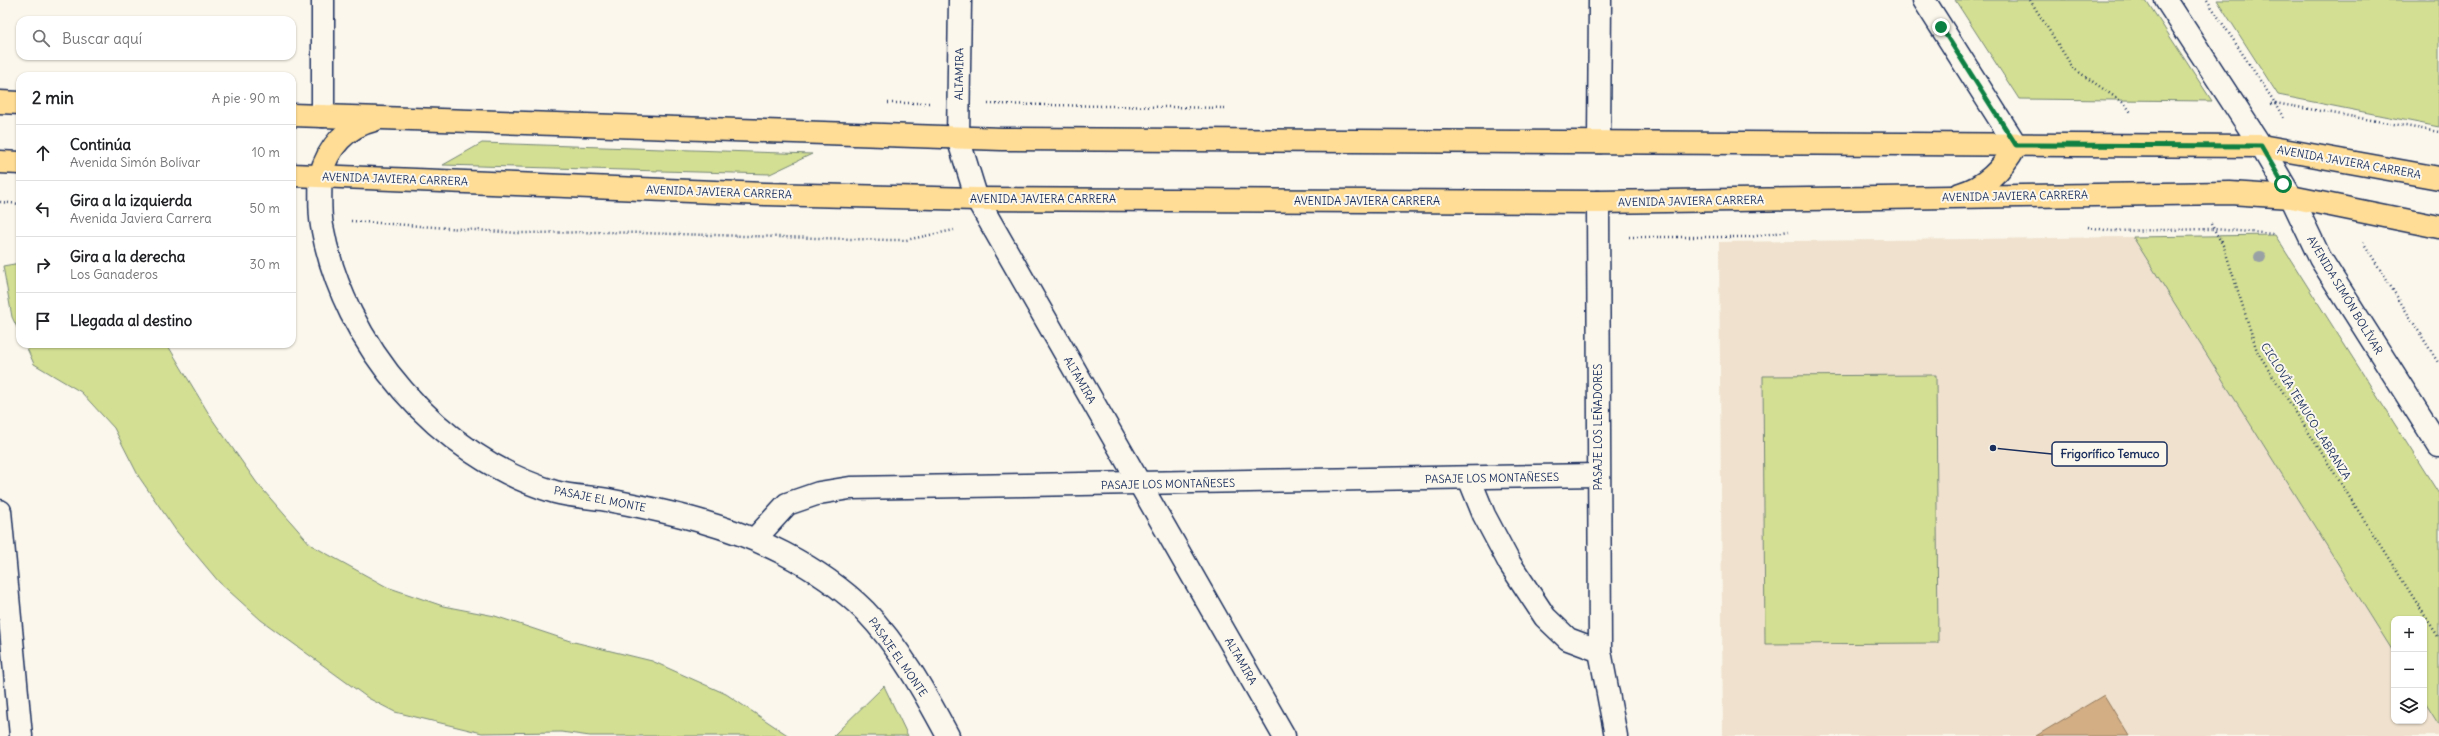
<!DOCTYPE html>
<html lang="es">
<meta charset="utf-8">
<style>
:root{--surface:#fff;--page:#f6f6f6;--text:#202124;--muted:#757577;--line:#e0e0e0}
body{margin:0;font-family:Delius,sans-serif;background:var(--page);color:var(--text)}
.controls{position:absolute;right:12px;bottom:12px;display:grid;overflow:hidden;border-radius:8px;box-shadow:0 1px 3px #0004}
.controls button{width:36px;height:36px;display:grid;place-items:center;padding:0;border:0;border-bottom:1px solid var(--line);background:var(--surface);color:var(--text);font:20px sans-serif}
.stop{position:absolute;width:12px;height:12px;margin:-9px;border:3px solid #0b8043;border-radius:50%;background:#fff}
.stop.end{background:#0b8043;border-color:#fff;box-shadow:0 1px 4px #0008}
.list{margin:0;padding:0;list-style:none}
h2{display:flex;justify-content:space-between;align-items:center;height:52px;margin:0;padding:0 16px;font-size:17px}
h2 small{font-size:13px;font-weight:400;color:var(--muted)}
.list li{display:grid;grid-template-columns:26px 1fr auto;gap:12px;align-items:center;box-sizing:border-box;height:56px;padding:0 16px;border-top:1px solid var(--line)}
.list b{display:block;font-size:15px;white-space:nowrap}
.list p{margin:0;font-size:13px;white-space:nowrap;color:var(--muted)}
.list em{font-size:13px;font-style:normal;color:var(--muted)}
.icon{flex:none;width:22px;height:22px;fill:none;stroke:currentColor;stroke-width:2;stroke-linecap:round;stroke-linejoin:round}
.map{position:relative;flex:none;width:2439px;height:736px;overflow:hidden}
.search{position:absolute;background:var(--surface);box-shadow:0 1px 3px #0004;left:16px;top:16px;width:280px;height:44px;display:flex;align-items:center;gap:10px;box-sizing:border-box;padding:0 14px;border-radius:12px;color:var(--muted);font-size:15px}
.panel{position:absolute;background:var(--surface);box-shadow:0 1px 3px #0004;left:16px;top:72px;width:280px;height:276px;border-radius:12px}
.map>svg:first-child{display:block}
</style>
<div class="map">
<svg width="2439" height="736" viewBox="0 0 2439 736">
<rect width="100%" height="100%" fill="#fbf7ec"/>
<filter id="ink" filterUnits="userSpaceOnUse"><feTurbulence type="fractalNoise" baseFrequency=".025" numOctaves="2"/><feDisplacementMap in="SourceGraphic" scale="8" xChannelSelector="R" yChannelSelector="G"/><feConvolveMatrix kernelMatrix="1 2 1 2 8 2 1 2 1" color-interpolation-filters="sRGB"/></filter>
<g filter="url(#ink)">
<polygon fill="#efe1cd" points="2133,237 2394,653 2394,721 2424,721 2424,701 2439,725 2439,736 1723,736 1719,242"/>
<g fill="#d3df92" stroke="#778778">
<polygon points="1955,0 2146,0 2212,101 2019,99"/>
<polygon points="2217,0 2439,0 2439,127 2278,95"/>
<polygon points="482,143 812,154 770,174 443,165"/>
<polygon points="2275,235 2439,494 2439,725 2424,701 2424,619 2394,619 2394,653 2133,237"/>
<polygon points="20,263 20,334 12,317 3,266"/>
<polygon points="25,344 167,344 212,419 257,483 311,545 387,587 443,606 495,616 570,641 652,661 726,694 789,736 590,736 561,732 482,733 395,712 368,698 261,620 219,582 177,532 139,477 114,428 81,392 34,364"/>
<polygon points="1936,375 1938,643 1765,644 1763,376"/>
<polygon points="884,686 908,736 833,736"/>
</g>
<polygon fill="#d3ae85" stroke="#947a5d" points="2104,695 2129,736 2036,736"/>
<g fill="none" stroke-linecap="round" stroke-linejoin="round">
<defs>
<g id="minor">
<polyline points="960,0 958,138 977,199 1284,736"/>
<polyline points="1924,0 2016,145"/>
<polyline points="323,116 323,0"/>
<polyline points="1599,142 1600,0"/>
<path d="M320,176C321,192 319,210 322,226C343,345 439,457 555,492C573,497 594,497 613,501C671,512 731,526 783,553C812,568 842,588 865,611C899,646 925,693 948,736"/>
<polyline points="1598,202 1600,651 1616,736"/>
<polyline points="1469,478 1484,515 1510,564 1545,617 1568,639 1600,651"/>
<polyline points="0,511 21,736"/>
<polyline points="755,539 787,504 819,493 850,488 1598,475"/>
</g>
<polyline id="tertiary" points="2166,0 2261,146 2291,197 2320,258 2439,446"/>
<g id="primary">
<polyline points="0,102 20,103"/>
<polyline points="292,115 1002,139 2261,146 2439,178"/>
<polyline points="0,162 20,163"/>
<polyline points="292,175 765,194 977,199 1598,202 2230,193 2291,197 2439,227"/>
<path d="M320,176C328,148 345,127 374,120"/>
<path d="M1960,194C1986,187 2003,169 2016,145"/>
</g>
</defs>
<use href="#minor" stroke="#1b2f5e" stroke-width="25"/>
<use href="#tertiary" stroke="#1b2f5e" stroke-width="25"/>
<use href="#primary" stroke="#1b2f5e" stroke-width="25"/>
<g stroke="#1b2f5e" stroke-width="2.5" stroke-dasharray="1 3" stroke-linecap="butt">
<polyline points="2030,0 2073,68 2125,104 2132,114"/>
<polyline points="2207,0 2275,103 2439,132"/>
<polyline points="888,103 929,103"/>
<polyline points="988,104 1227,108"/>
<polyline points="2271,104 2275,103 2284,119"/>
<polyline points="0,202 20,204"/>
<polyline points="351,221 517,233 605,232 888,240 906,240 954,230"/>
<polyline points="2211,224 2224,247 2257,351 2439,638"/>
<polyline points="2088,227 2111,231 2214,229 2274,234"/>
<polyline points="1629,237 1750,237 1789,231"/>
<polyline points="2363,242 2439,364"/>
</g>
<use href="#minor" stroke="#fbf7ec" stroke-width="22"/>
<use href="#tertiary" stroke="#fbf7ec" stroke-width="22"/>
<use href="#primary" stroke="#ffdd96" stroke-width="22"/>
</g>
<circle fill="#99a1a5" cx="2260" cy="257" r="6"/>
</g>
<g fill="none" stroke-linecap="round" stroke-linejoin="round" filter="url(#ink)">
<polyline stroke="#0b8043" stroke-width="5" points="1941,27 2016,145 2261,146 2283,184"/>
</g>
<g text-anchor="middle" stroke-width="4" stroke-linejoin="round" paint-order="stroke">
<g font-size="11" fill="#1b2f5e" stroke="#fbf7ec">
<text transform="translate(959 74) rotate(-89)" y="4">ALTAMIRA</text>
<text transform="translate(2349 162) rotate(10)" y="4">AVENIDA JAVIERA CARRERA</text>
<text transform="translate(395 179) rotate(2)" y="4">AVENIDA JAVIERA CARRERA</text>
<text transform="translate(719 192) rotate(2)" y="4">AVENIDA JAVIERA CARRERA</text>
<text transform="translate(2015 196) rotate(-1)" y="4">AVENIDA JAVIERA CARRERA</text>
<text x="1043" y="203">AVENIDA JAVIERA CARRERA</text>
<text x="1367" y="205">AVENIDA JAVIERA CARRERA</text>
<text transform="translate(1691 201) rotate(-1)" y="4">AVENIDA JAVIERA CARRERA</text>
<text transform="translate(2345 295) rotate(59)" y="4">AVENIDA SIMÓN BOLÍVAR</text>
<text transform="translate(1080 380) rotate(60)" y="4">ALTAMIRA</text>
<text transform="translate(2306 411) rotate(58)" y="4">CICLOVÍA TEMUCO-LABRANZA</text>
<text transform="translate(1598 427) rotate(-90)" y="4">PASAJE LOS LEÑADORES</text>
<text transform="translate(1492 478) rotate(-1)" y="4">PASAJE LOS MONTAÑESES</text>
<text transform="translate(1168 484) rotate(-1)" y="4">PASAJE LOS MONTAÑESES</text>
<text transform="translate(600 499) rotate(11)" y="4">PASAJE EL MONTE</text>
<text transform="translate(898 657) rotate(55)" y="4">PASAJE EL MONTE</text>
<text transform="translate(1241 661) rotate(60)" y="4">ALTAMIRA</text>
</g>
</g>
<path fill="none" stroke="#1b2f5e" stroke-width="1.5" d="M1993 448L2052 454"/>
<circle fill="#1b2f5e" stroke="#fbf7ec" stroke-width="1.5" cx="1993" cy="448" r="4"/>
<rect fill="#fbf7ec" stroke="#1b2f5e" stroke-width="1.5" x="2052" y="442" width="115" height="24" rx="4"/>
<g font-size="12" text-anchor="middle" font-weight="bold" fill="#1b2f5e">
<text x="2110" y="458">Frigorífico Temuco</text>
</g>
</svg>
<div class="controls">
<button>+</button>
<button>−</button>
<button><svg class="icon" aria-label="layers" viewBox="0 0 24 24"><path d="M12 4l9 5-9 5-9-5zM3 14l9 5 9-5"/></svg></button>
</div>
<div class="stop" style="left:2283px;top:184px"></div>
<div class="stop end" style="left:1941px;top:27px"></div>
<div class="search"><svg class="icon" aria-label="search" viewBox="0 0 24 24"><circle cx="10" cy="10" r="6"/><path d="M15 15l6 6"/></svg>Buscar aquí</div>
<section class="panel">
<h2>2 min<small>A pie · 90 m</small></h2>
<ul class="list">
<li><svg class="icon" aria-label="ahead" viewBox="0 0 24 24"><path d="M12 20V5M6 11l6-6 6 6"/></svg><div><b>Continúa</b><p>Avenida Simón Bolívar</p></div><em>10 m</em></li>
<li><svg class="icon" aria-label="left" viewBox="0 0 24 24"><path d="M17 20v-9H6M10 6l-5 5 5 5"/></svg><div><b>Gira a la izquierda</b><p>Avenida Javiera Carrera</p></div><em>50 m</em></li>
<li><svg class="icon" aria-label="right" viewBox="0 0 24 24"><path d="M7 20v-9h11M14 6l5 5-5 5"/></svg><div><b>Gira a la derecha</b><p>Los Ganaderos</p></div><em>30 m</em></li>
<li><svg class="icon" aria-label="arrive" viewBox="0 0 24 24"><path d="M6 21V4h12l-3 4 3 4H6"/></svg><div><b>Llegada al destino</b></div></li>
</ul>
</section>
</div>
